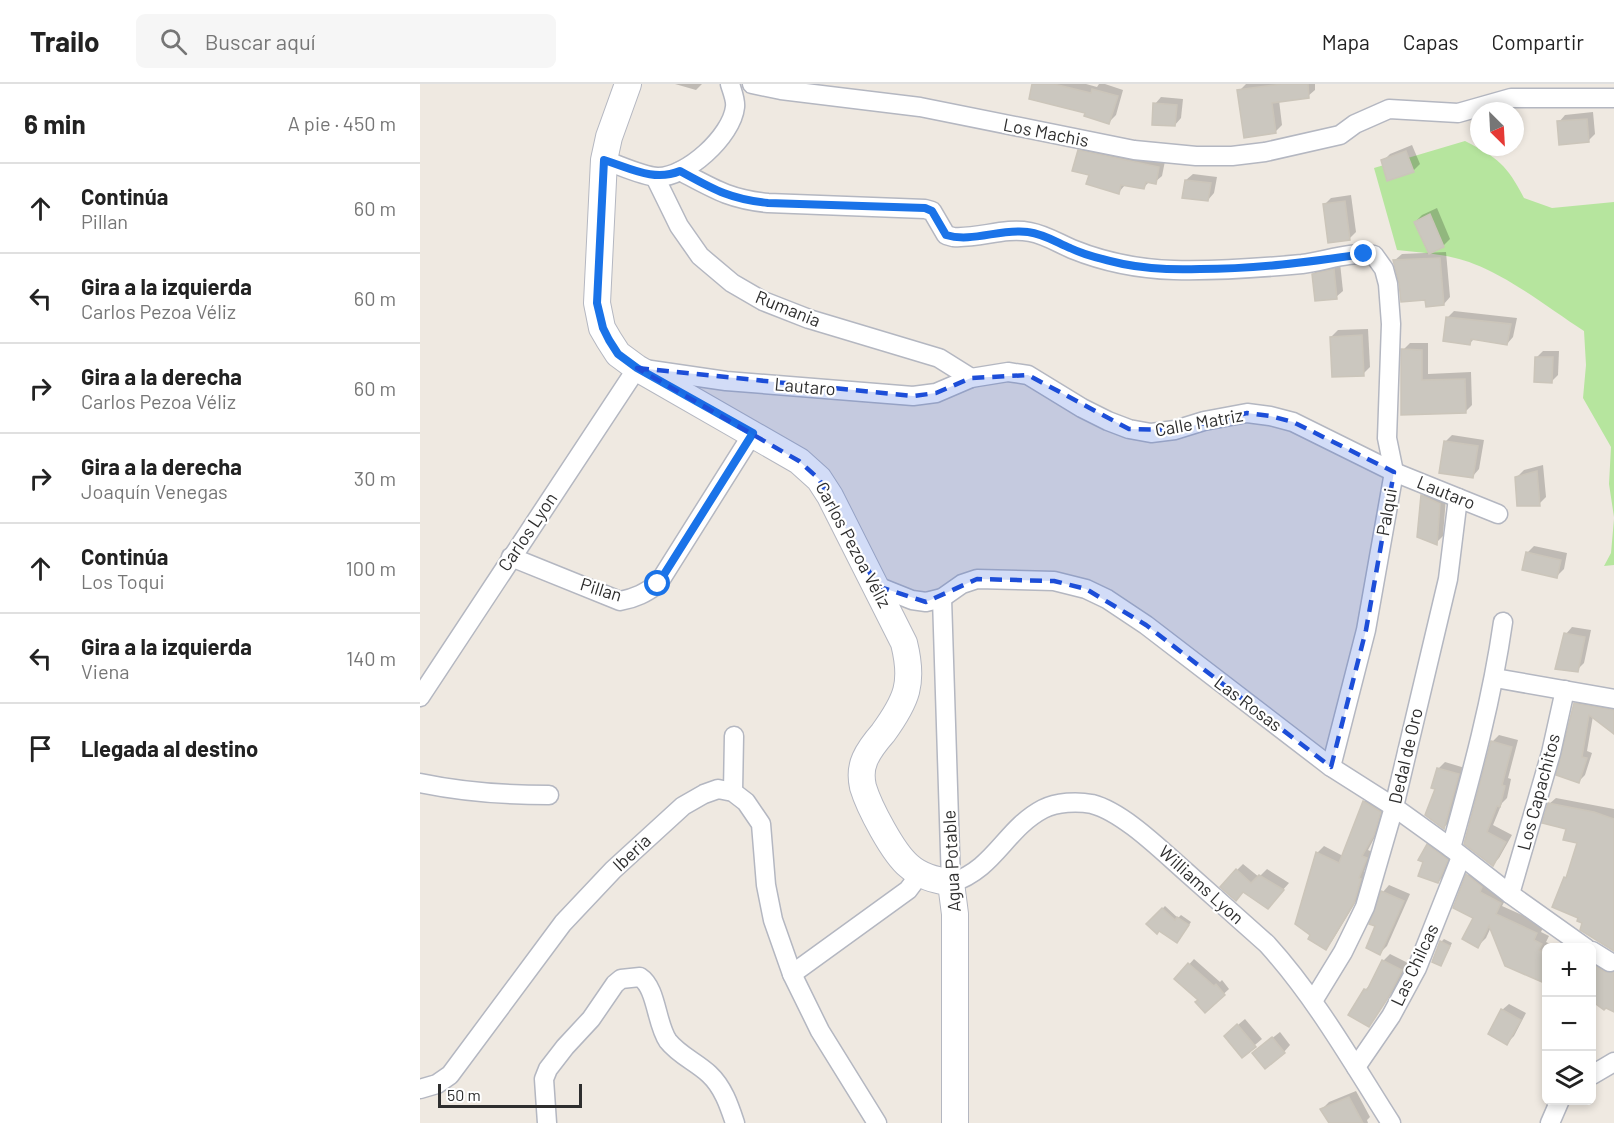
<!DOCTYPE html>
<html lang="es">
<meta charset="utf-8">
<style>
:root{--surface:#fff;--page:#f6f6f6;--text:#222;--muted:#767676;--line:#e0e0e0}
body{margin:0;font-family:Barlow,sans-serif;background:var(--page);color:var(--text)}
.controls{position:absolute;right:18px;bottom:18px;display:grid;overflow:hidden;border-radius:9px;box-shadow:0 3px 9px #0003}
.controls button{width:54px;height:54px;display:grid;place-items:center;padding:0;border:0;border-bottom:2px solid var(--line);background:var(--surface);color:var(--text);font:30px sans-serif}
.compass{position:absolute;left:1050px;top:18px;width:54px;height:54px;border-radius:50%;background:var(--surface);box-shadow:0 3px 9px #0003;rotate:156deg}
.scale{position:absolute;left:18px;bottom:15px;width:144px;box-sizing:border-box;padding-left:6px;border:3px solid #2e2e2e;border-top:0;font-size:16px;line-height:21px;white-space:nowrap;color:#2e2e2e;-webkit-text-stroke:4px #fff;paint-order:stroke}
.stop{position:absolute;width:18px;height:18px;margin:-14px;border:4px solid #1a73e8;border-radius:50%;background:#fff}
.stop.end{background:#1a73e8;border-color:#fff;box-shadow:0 2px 6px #0008}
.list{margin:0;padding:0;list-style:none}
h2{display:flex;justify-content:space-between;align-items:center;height:78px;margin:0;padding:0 24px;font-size:26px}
h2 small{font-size:20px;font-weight:400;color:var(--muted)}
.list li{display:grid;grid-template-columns:39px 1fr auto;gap:18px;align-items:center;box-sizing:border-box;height:90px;padding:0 24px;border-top:2px solid var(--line)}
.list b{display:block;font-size:22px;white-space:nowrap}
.list p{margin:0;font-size:20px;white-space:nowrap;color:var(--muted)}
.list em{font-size:20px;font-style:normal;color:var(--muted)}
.icon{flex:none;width:33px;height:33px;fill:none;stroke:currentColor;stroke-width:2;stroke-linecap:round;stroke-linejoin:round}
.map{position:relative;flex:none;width:1194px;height:1039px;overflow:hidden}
header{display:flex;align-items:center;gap:36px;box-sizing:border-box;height:84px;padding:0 30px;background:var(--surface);border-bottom:2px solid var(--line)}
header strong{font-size:28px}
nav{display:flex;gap:33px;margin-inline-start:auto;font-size:21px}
.search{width:420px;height:54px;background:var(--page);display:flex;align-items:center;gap:15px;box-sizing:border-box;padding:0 21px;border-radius:9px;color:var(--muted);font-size:22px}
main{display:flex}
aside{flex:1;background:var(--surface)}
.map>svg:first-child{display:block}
</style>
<header>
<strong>Trailo</strong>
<div class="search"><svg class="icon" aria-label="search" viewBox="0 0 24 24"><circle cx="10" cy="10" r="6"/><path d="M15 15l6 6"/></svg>Buscar aquí</div>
<nav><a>Mapa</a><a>Capas</a><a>Compartir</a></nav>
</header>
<main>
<aside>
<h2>6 min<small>A pie · 450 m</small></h2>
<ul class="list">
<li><svg class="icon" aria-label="ahead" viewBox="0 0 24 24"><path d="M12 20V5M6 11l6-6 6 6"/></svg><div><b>Continúa</b><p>Pillan</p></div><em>60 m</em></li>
<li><svg class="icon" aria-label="left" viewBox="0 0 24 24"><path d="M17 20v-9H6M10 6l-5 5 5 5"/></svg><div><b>Gira a la izquierda</b><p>Carlos Pezoa Véliz</p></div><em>60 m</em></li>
<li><svg class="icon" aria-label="right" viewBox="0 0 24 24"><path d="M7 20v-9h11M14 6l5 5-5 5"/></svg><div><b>Gira a la derecha</b><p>Carlos Pezoa Véliz</p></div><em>60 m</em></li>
<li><svg class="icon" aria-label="right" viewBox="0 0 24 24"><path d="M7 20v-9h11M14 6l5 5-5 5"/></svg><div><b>Gira a la derecha</b><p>Joaquín Venegas</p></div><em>30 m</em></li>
<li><svg class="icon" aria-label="ahead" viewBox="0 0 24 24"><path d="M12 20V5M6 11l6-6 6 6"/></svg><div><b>Continúa</b><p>Los Toqui</p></div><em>100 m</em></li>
<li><svg class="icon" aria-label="left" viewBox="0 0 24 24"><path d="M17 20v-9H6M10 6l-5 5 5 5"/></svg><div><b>Gira a la izquierda</b><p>Viena</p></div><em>140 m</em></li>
<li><svg class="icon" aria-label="arrive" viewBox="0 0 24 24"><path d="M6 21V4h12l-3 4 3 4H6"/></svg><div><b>Llegada al destino</b></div></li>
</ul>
</aside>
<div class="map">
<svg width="1194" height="1039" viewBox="0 0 1194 1039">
<rect width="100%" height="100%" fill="#efe9e1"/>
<g fill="#b6e59e">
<path d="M1045,57C1078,74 1087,81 1104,114L1132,124L1194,118V433L1189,400L1191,363L1163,314L1166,281L1164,247C1130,225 1091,194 1054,180C1030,170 1002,169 977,166L954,84Z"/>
<polygon points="1194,435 1194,481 1184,482 1191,469"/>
</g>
<g fill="#0003">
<polygon points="255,0 282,0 276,6"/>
<polygon points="614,0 666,0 677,3 679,0 685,0 703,6 696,31 689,38"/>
<polygon points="826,0 895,0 895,6 888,12 859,16 862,41 855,48 819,7"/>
<polygon points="741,13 763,15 761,34 755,41 735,20"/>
<polygon points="1173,28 1175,50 1168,57 1139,38 1145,31"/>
<polygon points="666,60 745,77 742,92 735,98 730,97 724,103 705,101 699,108 670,90 659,67"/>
<polygon points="992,61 1000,80 993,87 963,77 970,70"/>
<polygon points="773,90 797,93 794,109 788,116 766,96"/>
<polygon points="931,111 936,148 929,155 904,121 911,114"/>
<polygon points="1017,124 1030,155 1023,162 995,138 1002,131"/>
<polygon points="1026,168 1030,213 1024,220 1007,215 975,176 982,170"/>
<polygon points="920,179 923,207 916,213 893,190 900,184"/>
<polygon points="1034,227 1097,234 1093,253 1087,260 1055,254 1050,259 1027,234"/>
<polygon points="948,245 950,283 943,290 911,253 918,246"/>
<polygon points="990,259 1008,259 1008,290 1051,288 1052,321 1046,327 983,329 983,266"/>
<polygon points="1123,267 1139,267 1138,291 1132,297 1116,274"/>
<polygon points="1032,351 1064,356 1059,385 1053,392 1025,358"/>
<polygon points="1123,381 1126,413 1119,420 1097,393 1104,386"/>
<polygon points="1009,406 1026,413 1023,452 1016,459 1003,412"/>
<polygon points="1114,462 1147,469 1144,485 1137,492 1107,469"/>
<polygon points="1152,543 1171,546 1164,579 1157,586 1146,550"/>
<polygon points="1161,614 1194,620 1194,648 1173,632 1167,667 1172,669 1165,691 1159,697 1155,620"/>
<polygon points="1079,651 1098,656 1088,694 1091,695 1087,714 1082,719 1073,741 1092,751 1079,774 1073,780 1046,759 1072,658"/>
<polygon points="1025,678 1045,684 1031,737 1024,743 1017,704 1018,685"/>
<polygon points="950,711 966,721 960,743 948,766 952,768 944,788 947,789 940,811 912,857 906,864 876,839 897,769 904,762 923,772 944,718"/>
<polygon points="1136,714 1194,725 1194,866 1164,838 1145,794 1149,790 1159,758 1129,720"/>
<polygon points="1013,756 1032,770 1023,793 1018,798 1005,778 1008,761"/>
<polygon points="823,780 839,793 847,785 869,799 848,823 817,786"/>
<polygon points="1055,783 1088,811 1082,822 1124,841 1121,848 1129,852 1126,858 1139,864 1126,864 1126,898 1086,881 1071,843 1066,854 1058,862 1055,833 1035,823 1048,791"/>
<polygon points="969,801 990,810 967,862 960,869 957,842 963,808"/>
<polygon points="745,822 758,834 761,831 771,838 760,854 728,840"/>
<polygon points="1024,855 1032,859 1021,881 1021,858"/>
<polygon points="1172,867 1194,880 1194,927 1186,922 1184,924 1172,915"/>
<polygon points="970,870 988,879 974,906 948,941 945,906 953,898 963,877"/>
<polygon points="774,875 800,898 802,896 809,905 785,927 780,916 756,895"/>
<polygon points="1089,920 1106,929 1094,952 1087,959 1082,926"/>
<polygon points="825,935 842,955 822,972 812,946"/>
<polygon points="860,948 870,961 864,968 841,963"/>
<polygon points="936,1007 950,1033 947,1036 948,1039 911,1039 902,1025 909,1018"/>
</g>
<g fill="#cbc7bf" stroke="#cbc5ba" stroke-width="1.5">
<polygon points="612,0 634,0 671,9 672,5 698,12 689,40 664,32 665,29 609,15"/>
<polygon points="862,0 888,0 889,14 852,19 856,49 824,54 817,6"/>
<polygon points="733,19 757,21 755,42 732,41"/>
<polygon points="1167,35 1169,58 1139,61 1137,37"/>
<polygon points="658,66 739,83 736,100 726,98 724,105 701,101 699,110 666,100 669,91 652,87"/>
<polygon points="986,67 994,88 967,97 961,76"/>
<polygon points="765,96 791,99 788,117 762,114"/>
<polygon points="925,117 930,156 908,159 903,120"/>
<polygon points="1010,130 1024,163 1009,170 994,138"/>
<polygon points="1020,174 1024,221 1006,223 1005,216 981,218 979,199 973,176"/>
<polygon points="914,185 917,215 895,217 892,190"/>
<polygon points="1026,233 1091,240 1087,261 1051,255 1050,261 1023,257"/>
<polygon points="942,251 944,292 912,293 910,253"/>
<polygon points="981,265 1002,266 1002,296 1045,295 1046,329 981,331"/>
<polygon points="1115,273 1133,273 1132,299 1114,298"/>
<polygon points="1024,357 1058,362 1053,394 1019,389"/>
<polygon points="1117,387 1120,422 1097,422 1095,393"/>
<polygon points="1001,411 1020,420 1017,461 997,453"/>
<polygon points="1106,468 1141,476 1137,494 1102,486"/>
<polygon points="1144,549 1165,553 1158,588 1135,585"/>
<polygon points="1154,619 1194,626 1194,650 1169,631 1162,673 1167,674 1159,699 1136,691"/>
<polygon points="1071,657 1092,663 1082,701 1085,702 1080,723 1077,722 1067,748 1086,758 1073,782 1044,760"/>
<polygon points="1017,684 1039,690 1024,745 1005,731 1015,705 1011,704"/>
<polygon points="943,717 961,728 954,751 942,772 947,774 939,794 941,795 934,819 906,866 888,855 890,851 875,840 896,768 919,779"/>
<polygon points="1128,719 1174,728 1194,735 1194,867 1160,846 1162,839 1157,837 1158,834 1132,823 1144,793 1146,794 1157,759 1143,756 1146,745 1122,739"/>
<polygon points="1007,760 1028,776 1018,799 998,792 1003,778 998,776"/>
<polygon points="816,785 831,799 839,791 864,806 848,825 823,808 816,817 800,803"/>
<polygon points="1046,790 1062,803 1060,808 1081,819 1076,830 1117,849 1114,856 1122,860 1119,866 1126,869 1126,888 1122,898 1085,882 1069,842 1058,864 1042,855 1053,834 1033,824"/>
<polygon points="961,807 984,817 960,871 946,864 955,842 949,840"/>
<polygon points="742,824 755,836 757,833 769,841 757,859 739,847 737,850 726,840"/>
<polygon points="1020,857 1030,862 1021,882 1012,878"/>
<polygon points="962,876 982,886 968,914 949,943 928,931 944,905 947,906"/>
<polygon points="768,879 794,902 796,900 805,911 785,929 775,918 778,916 754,895"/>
<polygon points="1172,880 1185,888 1194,888 1194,928 1186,924 1184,926 1172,917"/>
<polygon points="1081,925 1101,936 1087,961 1068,950"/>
<polygon points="817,940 836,963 822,974 804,952"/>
<polygon points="852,953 865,969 845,985 832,969"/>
<polygon points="929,1013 943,1039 909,1039 900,1025"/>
</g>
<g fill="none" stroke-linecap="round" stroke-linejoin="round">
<defs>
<g id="minor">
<polyline points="332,0 361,6 500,23 714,66 776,72 812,72 845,68 920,51 935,40 969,25 1038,29 1091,14 1194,14"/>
<path d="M184,76C199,81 222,92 237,93C266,94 312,52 315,23C316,16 312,7 310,0"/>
<path d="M260,87C294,105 309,115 348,119L505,125L512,127L526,151L533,153C559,155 584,143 610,148C626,151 638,159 652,165C684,178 720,185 754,186C797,187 840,184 882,180C906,177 930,167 954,171L964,185L968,200L971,240L967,354L974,388L946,546L911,683"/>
<polyline points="235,93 259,142 280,172 312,199 343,217 389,235 519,274 551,294"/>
<path d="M91,473L200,517C216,514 225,509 238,500L333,349"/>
<polyline points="457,502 492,516 506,518 522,514 542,500 557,495 634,497 666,505 687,515 726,541 911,683 974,723 1031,764 1090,810 1166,864"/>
<path d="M522,514L531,799C575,785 585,745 623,725C637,718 657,717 672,720C703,728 741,766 765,787C792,811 820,836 847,860C896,914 932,978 971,1039"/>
<polyline points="1075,594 1194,615"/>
<polyline points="0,613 217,284 306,297 493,312 516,309 551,294 588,288 608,291 662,324 688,337 709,345 731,349 755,346 784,337 827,329 850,332 873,338 974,388 1078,430"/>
<path d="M0,699C43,708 85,711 129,711"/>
<polyline points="313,708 314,652"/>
<path d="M1031,764C1052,689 1072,615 1083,538"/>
<polyline points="1090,810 1131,669 1145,606"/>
<polyline points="1172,867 1190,878"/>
<polyline points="372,890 488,806 500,790"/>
<polyline points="893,917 923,868 945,823 974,723 1028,495 1038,414"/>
<polyline points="936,983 971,932 997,884 1041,773"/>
<polyline points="1172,991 1194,978"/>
<polyline points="0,1005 17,1000 30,991 143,839 193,786 263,722 284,710 298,705 313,708 326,718 341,740 346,801 353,836 372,890 400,947 457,1039"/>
<path d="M127,1039L124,995L128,985L145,963L171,935L195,900L201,895L220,893C237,904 236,940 248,957C259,971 276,978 289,990C303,1003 309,1021 315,1039"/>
<polyline points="1130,1039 1140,1016"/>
</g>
<path id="secondary" d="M208,0L189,53L184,76L177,219L182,244L189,256L198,270L217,284L379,377L399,395L410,412L484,559C494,599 487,616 463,649C456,657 449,666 445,675C441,684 441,694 443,703C449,723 473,769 489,782C501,793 517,796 531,799L535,830V1039"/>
</defs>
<use href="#minor" stroke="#b4b7c1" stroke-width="21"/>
<use href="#secondary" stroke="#b4b7c1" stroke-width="28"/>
<use href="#minor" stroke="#fff" stroke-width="18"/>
<use href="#secondary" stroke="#fff" stroke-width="26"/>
</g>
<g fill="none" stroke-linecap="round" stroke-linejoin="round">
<path stroke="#1a73e8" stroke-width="8" d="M238,500L333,349L217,284L198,270L189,256L183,244L177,219L184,76C210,84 234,98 260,87C293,105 309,115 348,119L505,124L512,127L526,151C552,159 581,144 608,148C624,150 636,158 650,164C667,172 685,176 703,180C728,185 755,186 780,185C837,185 888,178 944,170"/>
</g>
<path fill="#1d4ed8" fill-opacity="0.2" stroke="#1d4ed8" stroke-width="4.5" stroke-dasharray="12 8" stroke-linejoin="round" d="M217,284L493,312L516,309L551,294L608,291L709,345L755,346L827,329L850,332L873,338L974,388L946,546L911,683L726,541L666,505L634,497L557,495L506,518L457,502L399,395L379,377Z"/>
<g text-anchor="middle" stroke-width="4.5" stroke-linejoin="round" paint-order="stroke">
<g font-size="18" fill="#2e2e2e" stroke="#fff">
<text transform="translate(626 49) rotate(11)" y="6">Los Machis</text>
<text transform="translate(368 225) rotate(22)" y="6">Rumania</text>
<text transform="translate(385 303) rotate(5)" y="6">Lautaro</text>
<text transform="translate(779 339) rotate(-10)" y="6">Calle Matriz</text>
<text transform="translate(1026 409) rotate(22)" y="6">Lautaro</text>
<text transform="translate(967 428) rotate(-80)" y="6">Palqui</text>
<text transform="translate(108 448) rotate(-56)" y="6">Carlos Lyon</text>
<text transform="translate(433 461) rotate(62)" y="6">Carlos Pezoa Véliz</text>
<text transform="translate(181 506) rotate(17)" y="6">Pillan</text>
<text transform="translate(828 620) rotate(37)" y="6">Las Rosas</text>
<text transform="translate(986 672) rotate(-77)" y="6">Dedal de Oro</text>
<text transform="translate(1119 708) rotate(-75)" y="6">Los Capachitos</text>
<text transform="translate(212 769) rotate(-43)" y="6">Iberia</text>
<text transform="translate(532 777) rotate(-93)" y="6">Agua Potable</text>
<text transform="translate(781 801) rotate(42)" y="6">Williams Lyon</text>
<text transform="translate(995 881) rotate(-65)" y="6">Las Chilcas</text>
</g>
</g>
</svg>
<div class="controls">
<button>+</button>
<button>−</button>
<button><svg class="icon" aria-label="layers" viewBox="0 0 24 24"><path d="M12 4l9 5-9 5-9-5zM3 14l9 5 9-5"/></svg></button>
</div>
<svg class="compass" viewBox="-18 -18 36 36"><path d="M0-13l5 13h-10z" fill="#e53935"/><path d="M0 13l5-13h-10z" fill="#767676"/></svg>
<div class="scale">50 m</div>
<div class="stop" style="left:238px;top:500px"></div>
<div class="stop end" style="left:944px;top:170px"></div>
</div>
</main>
